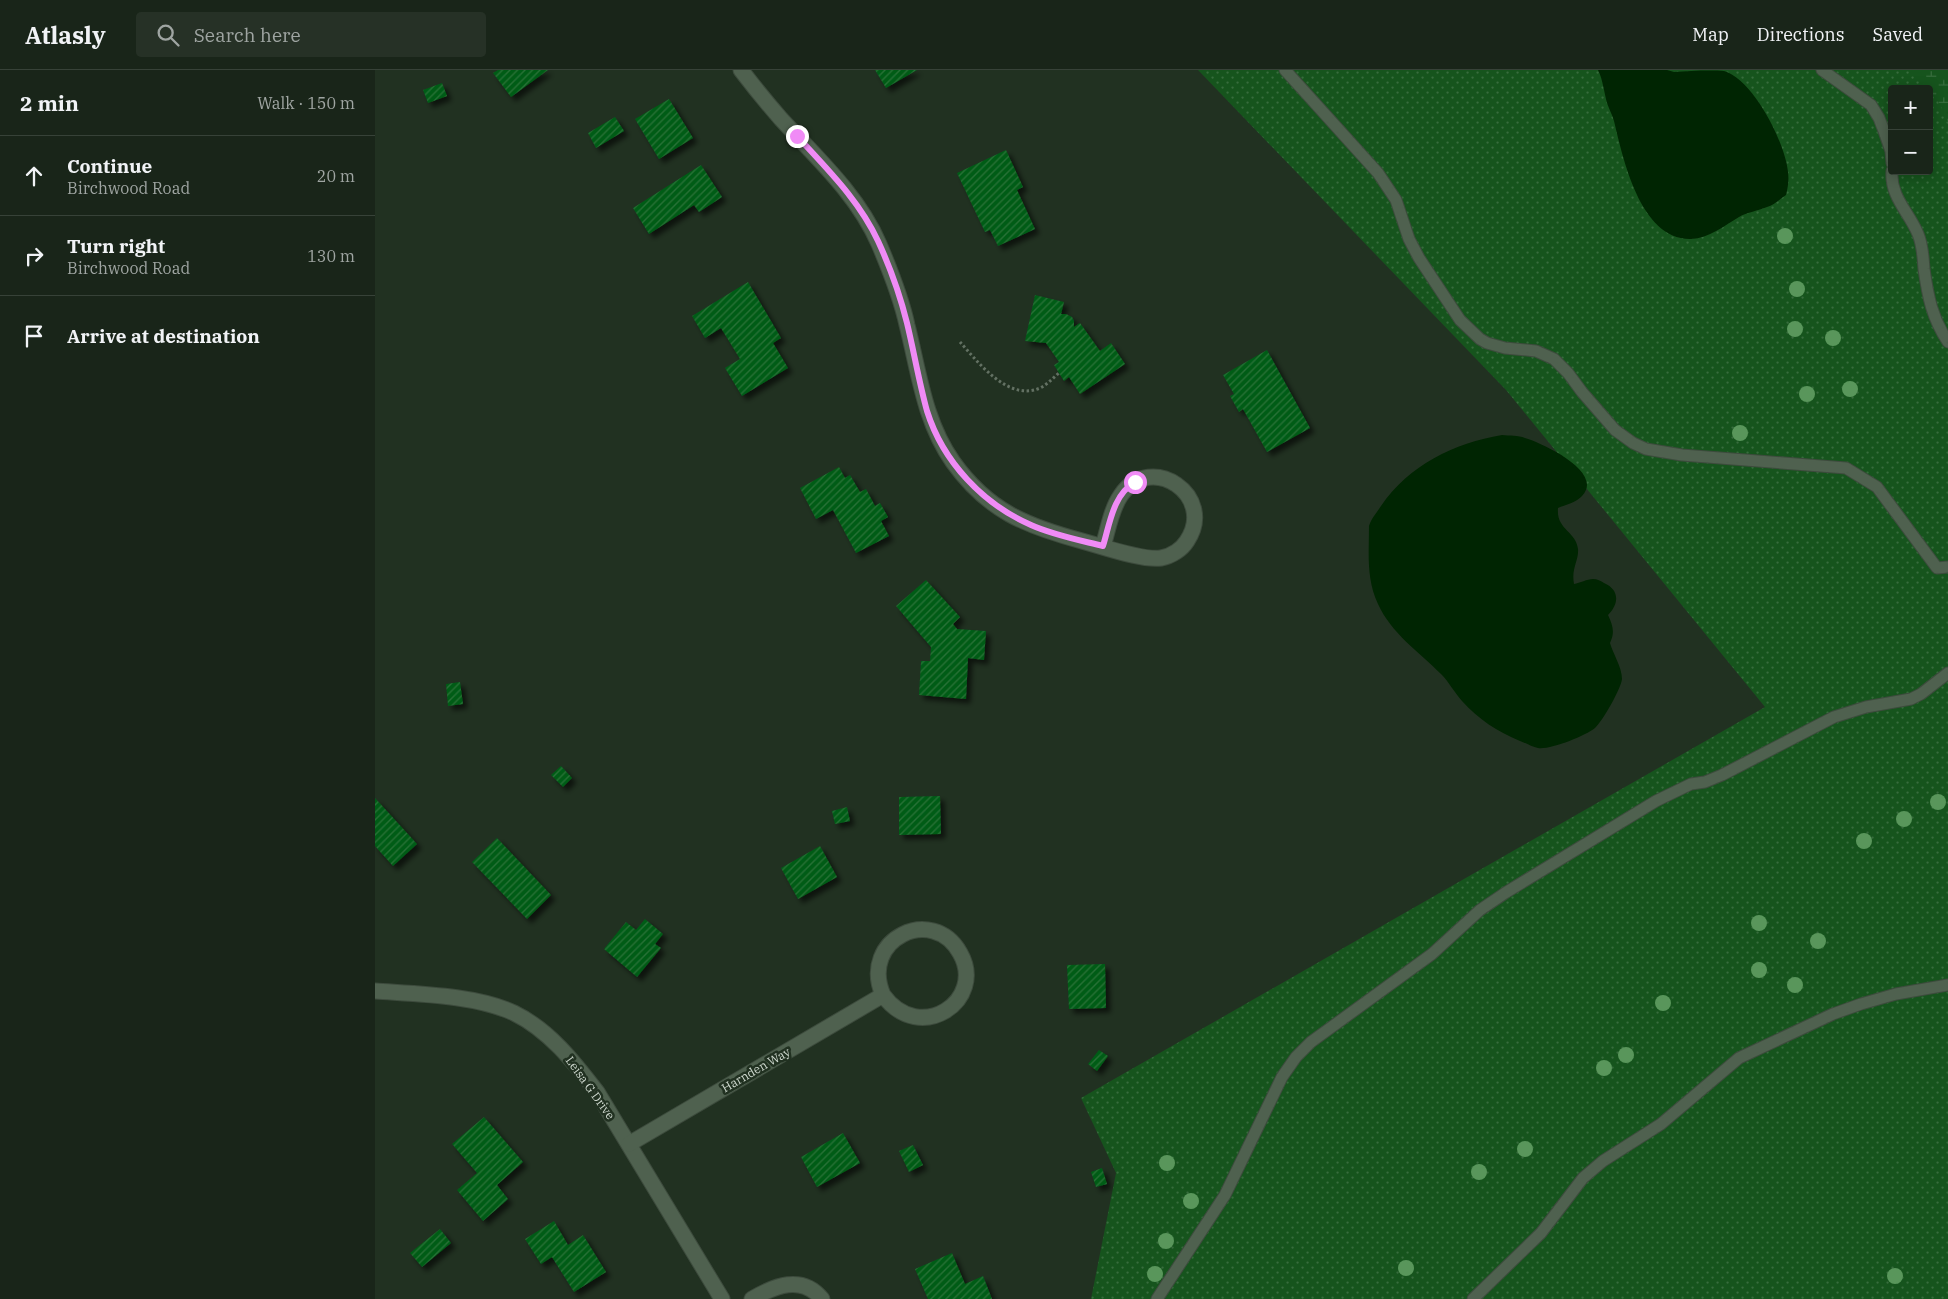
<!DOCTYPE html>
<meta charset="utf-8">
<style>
:root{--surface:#192519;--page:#263126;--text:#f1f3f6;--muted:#9fa5a2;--line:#374238}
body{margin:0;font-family:"IBM Plex Serif",serif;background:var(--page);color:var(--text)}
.controls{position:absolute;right:15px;top:15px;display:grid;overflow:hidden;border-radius:5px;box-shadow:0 2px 12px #0003}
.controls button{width:45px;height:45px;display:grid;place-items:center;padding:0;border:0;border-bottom:1px solid var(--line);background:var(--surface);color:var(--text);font:25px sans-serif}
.stop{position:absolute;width:15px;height:15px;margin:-11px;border:4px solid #f08bf6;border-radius:50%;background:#fff}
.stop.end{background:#f08bf6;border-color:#fff;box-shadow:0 1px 5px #0008}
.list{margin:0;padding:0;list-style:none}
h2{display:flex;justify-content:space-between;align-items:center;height:65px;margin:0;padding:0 20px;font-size:21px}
h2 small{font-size:16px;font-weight:400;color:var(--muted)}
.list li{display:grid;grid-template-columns:32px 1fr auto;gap:15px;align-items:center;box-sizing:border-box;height:80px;padding:0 20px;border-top:1px solid var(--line)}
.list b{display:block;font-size:19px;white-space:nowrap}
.list p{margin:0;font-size:16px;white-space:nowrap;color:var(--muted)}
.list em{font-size:16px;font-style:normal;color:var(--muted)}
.icon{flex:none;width:28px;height:28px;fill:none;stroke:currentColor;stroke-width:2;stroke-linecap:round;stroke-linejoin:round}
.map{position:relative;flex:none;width:1573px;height:1229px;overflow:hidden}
header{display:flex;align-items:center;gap:30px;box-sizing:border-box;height:70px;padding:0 25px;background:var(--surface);border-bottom:1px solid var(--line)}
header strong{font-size:24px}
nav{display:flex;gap:28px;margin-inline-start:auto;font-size:18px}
.search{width:350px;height:45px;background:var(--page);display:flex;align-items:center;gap:12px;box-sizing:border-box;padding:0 18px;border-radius:5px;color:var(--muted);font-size:19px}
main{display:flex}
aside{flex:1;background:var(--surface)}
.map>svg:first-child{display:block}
</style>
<header>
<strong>Atlasly</strong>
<div class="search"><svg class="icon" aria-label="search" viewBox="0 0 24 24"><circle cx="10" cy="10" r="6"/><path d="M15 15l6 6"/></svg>Search here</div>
<nav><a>Map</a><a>Directions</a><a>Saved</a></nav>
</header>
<main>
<aside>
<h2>2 min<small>Walk · 150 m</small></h2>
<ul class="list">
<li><svg class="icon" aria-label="ahead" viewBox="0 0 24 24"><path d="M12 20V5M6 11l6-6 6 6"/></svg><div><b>Continue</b><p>Birchwood Road</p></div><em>20 m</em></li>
<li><svg class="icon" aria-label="right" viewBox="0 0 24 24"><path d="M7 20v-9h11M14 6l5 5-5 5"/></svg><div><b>Turn right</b><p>Birchwood Road</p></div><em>130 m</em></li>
<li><svg class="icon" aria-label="arrive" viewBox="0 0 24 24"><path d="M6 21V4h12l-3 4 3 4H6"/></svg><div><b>Arrive at destination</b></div></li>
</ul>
</aside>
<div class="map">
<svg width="1573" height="1229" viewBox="0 0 1573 1229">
<defs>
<pattern id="green-dots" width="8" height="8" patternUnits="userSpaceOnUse" patternTransform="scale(1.25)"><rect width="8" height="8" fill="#16541d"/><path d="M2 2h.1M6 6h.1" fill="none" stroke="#376c3d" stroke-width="1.8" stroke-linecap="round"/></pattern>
<pattern id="wetland-marsh" width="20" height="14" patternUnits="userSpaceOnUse" patternTransform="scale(1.25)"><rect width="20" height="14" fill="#16541d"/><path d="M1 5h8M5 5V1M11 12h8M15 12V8" fill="none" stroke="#376c3d"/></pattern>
<pattern id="building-hatch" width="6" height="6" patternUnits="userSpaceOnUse" patternTransform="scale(1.25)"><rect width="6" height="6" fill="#035c17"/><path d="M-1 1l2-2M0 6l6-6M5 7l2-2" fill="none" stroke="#277338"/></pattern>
<filter id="shadow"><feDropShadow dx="4.5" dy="4.5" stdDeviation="2.5" flood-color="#0009"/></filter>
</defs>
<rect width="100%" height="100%" fill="#213121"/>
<path fill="url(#green-dots)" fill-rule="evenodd" d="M823,0H1573V1229H716L741,1103L706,1028L1390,637L1131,320ZM1517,19H1554V101H1517Z"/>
<polygon fill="url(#wetland-marsh)" points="1538,0 1573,0 1573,52 1565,34"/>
<g fill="#002502">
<path d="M1223,0H1292L1299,2C1315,1 1334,0 1349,1C1379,10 1410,73 1413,102C1414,110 1413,117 1411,125C1405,129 1399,135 1392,137C1383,141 1372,142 1364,147C1349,156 1334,168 1316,169C1265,170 1248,88 1239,51C1237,44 1234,39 1232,33C1229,22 1228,10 1223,0Z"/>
<path d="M1127,365C1135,366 1143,365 1150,368C1167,373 1230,402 1207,426C1202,432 1190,435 1183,438C1181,460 1201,461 1203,479C1204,491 1196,498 1199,514C1205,513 1212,509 1218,509C1222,509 1226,511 1229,513C1245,520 1244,534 1233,545C1238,556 1240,562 1235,573C1238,584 1247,597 1247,609C1246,619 1227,652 1220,658C1210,666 1175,680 1163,678C1157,677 1151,673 1145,671C1122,661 1104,650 1087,631C1079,622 1074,612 1066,604C1044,582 1016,563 1003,534C991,508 994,483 994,456C997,447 1001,444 1006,436C1034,395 1079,373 1127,365Z"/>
</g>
<g fill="url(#building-hatch)" filter="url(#shadow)">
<polygon points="123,0 173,0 136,27 118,3"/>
<polygon points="500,0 542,0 511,18"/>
<polygon points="67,13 72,26 53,33 48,20"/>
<polygon points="294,29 318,68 284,89 260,49"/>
<polygon points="240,47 249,61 221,78 213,63"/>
<polygon points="631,80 648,117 642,120 660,159 623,176 615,160 610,162 582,103"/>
<polygon points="326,95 347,127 324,142 319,135 274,164 258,138"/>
<polygon points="373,212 406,268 398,273 413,298 367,326 350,298 365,289 346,258 330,268 317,246"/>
<polygon points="660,225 689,232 686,244 691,244 697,247 699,251 699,257 705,253 725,281 736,273 750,294 705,324 694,307 689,311 679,295 684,292 671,273 650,271"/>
<polygon points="892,280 935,358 892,382 868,339 864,342 855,326 859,324 848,305"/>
<polygon points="464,397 470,408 475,405 485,422 491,419 500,436 505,433 513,447 506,451 514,466 481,483 458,440 441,449 425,418"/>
<polygon points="551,510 585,547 578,554 582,559 611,561 609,590 593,588 591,629 544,625 546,591 555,591 556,577 521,536"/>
<polygon points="85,612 88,634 73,636 71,614"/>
<polygon points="186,696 197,708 188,717 176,705"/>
<polygon points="565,726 566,764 524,765 524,727"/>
<polygon points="0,728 42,774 18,796 0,776"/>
<polygon points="472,737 475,751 460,754 457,741"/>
<polygon points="122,768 176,825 152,849 97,792"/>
<polygon points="445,776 462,807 423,829 406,798"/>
<polygon points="270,849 288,864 280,874 286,878 262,907 229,879 251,852 261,860"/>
<polygon points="730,894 731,938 694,939 692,895"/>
<polygon points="724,980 733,986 722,1001 713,994"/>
<polygon points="109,1047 148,1092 122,1115 133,1129 108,1151 82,1120 102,1103 77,1074"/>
<polygon points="468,1063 485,1093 442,1117 426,1087"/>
<polygon points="538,1075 548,1095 534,1102 524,1081"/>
<polygon points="727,1098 732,1114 721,1117 716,1102"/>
<polygon points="179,1151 193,1175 208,1165 231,1202 199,1222 177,1187 166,1194 150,1169"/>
<polygon points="65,1159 76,1173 47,1197 35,1183"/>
<polygon points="577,1183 590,1214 608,1206 617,1229 553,1229 540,1199"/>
</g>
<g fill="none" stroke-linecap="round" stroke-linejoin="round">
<defs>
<g id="service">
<polyline points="910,0 1003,103 1021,130 1034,169 1044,188 1085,250 1105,269 1112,273 1130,278 1161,281 1179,289 1193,303 1207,322 1240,360 1258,373 1271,379 1307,385 1471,398 1502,417 1562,498 1573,497"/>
<polyline points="1447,0 1496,35 1504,48 1509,61 1516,81 1517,93"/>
<path d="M1517,101C1515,127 1534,142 1543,164C1548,176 1548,187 1549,199C1553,227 1557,248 1573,272"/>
<polyline points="782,1229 850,1125 907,1007 921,987 936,972 1057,884 1105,840 1130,823 1281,731 1316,714 1330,712 1347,705 1459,647 1491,637 1536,629 1546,624 1573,603"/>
<polyline points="1098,1229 1166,1163 1208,1108 1228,1091 1286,1054 1364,988 1458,944 1486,934 1521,924 1573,915"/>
</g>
<g id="minor">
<path d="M366,0C379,17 392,33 406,49C441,87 483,125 504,174C515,200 526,227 532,255C544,302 549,351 578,392C613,441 651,456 707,471C726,476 768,491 786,488C797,486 807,479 812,471C842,426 776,381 746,425C736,439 733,460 728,476"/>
<path d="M0,921C42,924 101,925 139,943C174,960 199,992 222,1022L347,1229"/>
<path d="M254,1074L508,925C545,976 612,930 585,883C558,834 484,869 508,925"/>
<path d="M377,1229C399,1216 427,1204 447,1229"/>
</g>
</defs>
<use href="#service" stroke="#3d4b3d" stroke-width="13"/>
<use href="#minor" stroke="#3d4b3d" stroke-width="17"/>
<path stroke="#637163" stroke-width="3" stroke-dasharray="2.5 2.5" stroke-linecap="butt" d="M585,272C603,292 633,332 665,318C673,314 678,308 684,303"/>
<use href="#service" stroke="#4f614f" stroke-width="11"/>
<use href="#minor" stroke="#4f614f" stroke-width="15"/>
</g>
<g fill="#59965b">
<circle cx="1410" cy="166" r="8"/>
<circle cx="1422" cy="219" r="8"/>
<circle cx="1420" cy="259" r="8"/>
<circle cx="1458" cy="268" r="8"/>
<circle cx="1475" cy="319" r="8"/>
<circle cx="1432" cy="324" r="8"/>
<circle cx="1365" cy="363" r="8"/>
<circle cx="1563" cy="732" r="8"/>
<circle cx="1529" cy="749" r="8"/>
<circle cx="1489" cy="771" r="8"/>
<circle cx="1384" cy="853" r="8"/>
<circle cx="1443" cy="871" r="8"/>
<circle cx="1384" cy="900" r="8"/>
<circle cx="1420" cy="915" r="8"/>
<circle cx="1288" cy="933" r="8"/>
<circle cx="1251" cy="985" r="8"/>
<circle cx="1229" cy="998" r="8"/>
<circle cx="1150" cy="1079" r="8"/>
<circle cx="792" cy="1093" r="8"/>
<circle cx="1104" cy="1102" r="8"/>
<circle cx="816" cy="1131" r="8"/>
<circle cx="791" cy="1171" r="8"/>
<circle cx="1031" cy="1198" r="8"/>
<circle cx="780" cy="1204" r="8"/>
<circle cx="1520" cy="1206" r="8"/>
</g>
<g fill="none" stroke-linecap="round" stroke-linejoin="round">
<path stroke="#f08bf6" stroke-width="6" d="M422,66C452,99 484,130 503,171C515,197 525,225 532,253C539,282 544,312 552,341C568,392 608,434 656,455C678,465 704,470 728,476C735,453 738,425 760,412"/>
</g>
<g text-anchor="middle" stroke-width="5" stroke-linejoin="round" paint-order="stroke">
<g font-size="12" fill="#ced8ce" stroke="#213121">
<text transform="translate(381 1000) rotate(-30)" y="4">Harnden Way</text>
<text transform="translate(215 1018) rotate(54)" y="4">Leisa G Drive</text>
</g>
</g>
</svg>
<div class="controls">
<button>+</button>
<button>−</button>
</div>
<div class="stop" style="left:760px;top:412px"></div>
<div class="stop end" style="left:422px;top:66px"></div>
</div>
</main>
